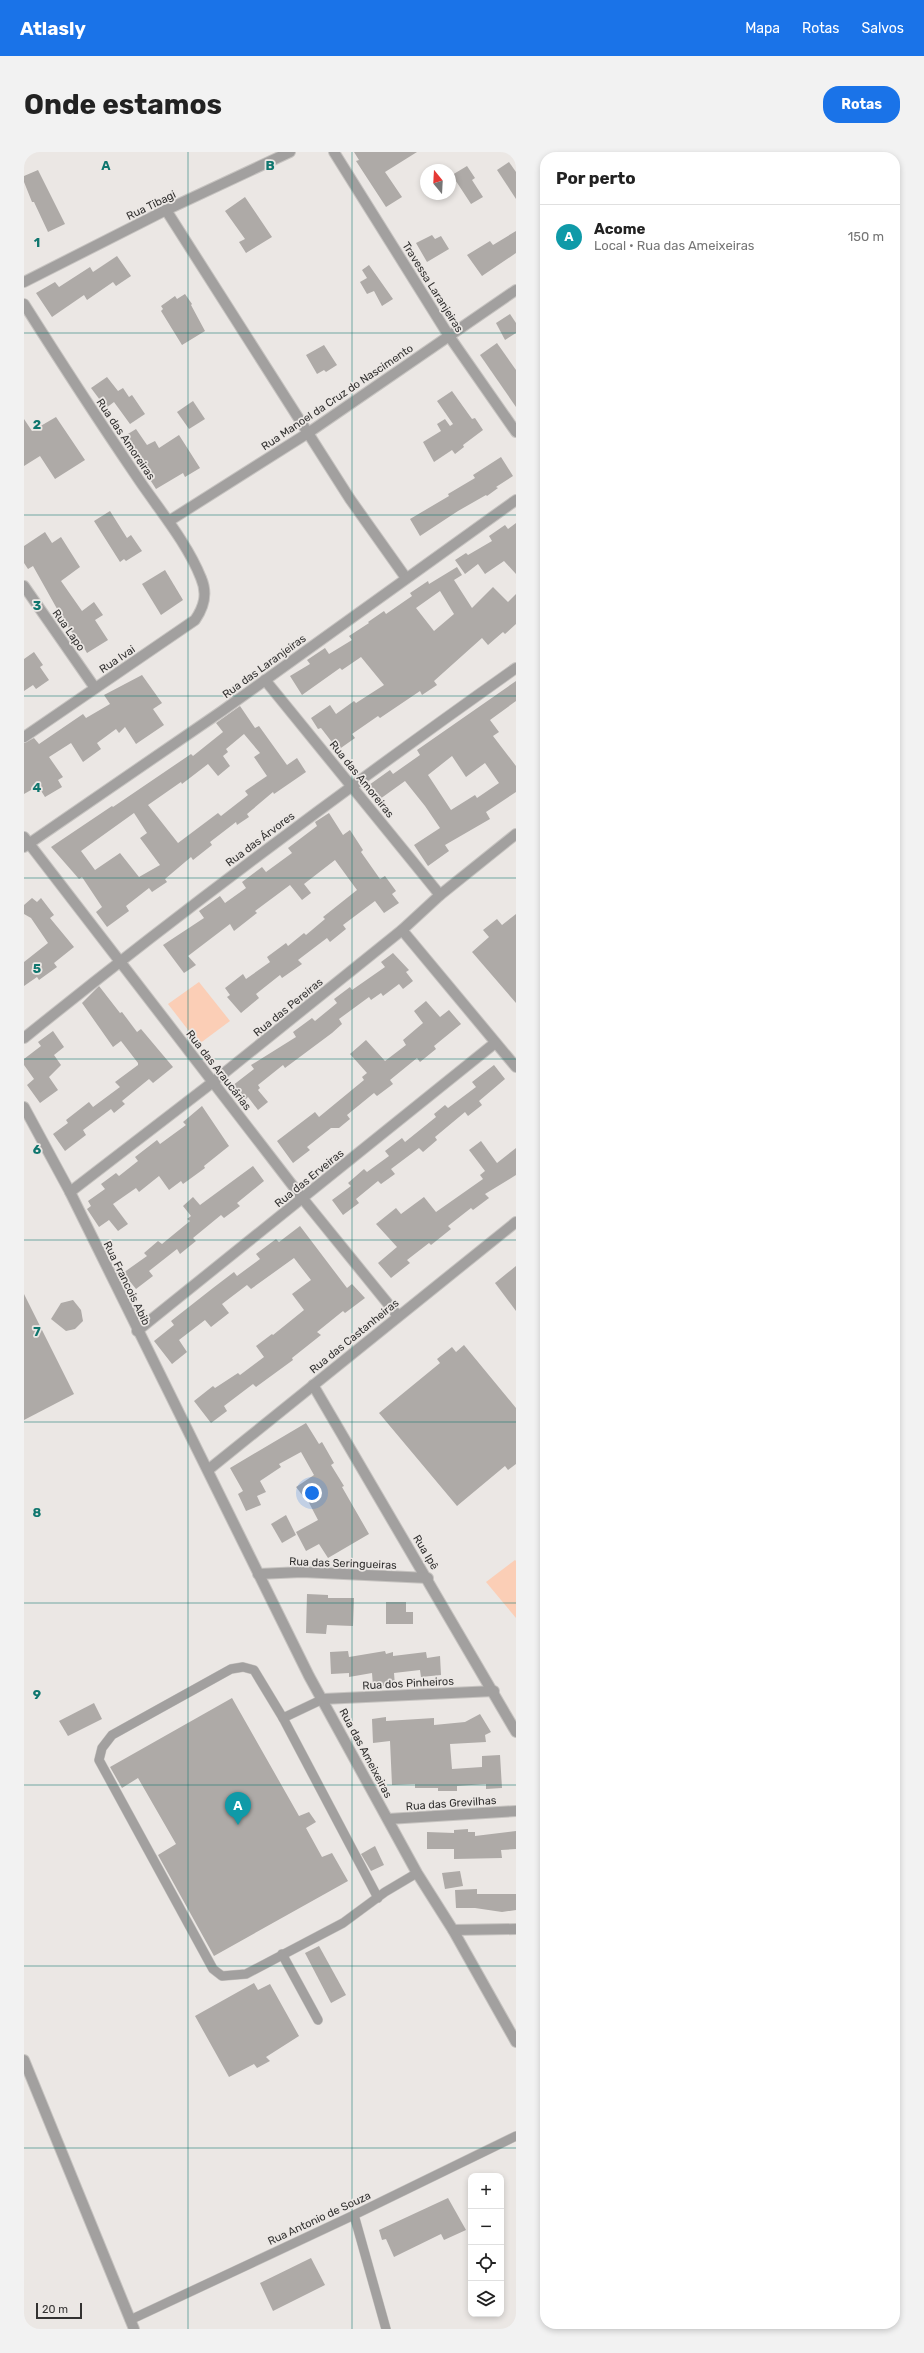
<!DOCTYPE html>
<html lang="pt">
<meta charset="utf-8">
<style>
:root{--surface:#fff;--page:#f2f2f2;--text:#222;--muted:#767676;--line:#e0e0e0;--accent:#1a73e8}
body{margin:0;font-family:Rubik,sans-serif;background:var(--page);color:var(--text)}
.controls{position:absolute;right:12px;bottom:12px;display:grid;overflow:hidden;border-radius:8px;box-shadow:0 2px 6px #0003}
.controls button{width:36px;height:36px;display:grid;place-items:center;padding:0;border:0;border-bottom:1px solid var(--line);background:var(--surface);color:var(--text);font:20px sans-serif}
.compass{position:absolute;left:396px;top:12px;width:36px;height:36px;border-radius:50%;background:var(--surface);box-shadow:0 2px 6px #0003;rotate:342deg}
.scale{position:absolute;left:12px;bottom:10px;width:46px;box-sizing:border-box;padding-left:4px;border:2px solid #333231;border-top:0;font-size:11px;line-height:14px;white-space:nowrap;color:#333231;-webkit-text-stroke:3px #ebe7e4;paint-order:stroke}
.you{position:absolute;left:288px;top:1341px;width:14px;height:14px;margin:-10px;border:3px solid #fff;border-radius:50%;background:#1a73e8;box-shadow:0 0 0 6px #1a73e833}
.badge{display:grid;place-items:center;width:26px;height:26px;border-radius:50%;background:var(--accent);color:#fff;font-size:13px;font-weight:700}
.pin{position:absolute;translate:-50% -33px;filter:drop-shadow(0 1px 2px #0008)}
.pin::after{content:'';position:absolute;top:21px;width:14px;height:12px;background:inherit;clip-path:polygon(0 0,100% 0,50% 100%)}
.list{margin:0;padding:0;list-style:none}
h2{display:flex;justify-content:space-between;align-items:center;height:52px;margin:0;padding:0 16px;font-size:17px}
h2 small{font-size:13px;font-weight:400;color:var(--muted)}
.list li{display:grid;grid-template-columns:26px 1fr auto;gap:12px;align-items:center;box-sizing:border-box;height:64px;padding:0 16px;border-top:1px solid var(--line)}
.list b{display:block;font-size:15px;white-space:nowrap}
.list p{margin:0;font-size:13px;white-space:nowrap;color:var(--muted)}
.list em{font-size:13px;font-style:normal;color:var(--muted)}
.icon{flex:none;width:22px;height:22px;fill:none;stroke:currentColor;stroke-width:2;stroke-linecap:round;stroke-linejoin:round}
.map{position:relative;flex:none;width:492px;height:2177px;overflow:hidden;border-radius:16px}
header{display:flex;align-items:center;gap:24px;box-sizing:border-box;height:56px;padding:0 20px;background:var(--accent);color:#fff}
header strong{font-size:19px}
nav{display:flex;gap:22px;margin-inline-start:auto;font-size:14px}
.intro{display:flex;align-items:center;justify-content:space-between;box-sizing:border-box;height:96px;padding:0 24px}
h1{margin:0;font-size:28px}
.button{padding:10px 18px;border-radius:16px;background:var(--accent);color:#fff;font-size:14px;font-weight:700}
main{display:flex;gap:24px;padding:0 24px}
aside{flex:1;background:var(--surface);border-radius:16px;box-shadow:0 2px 6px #0003}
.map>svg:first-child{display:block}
</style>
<header>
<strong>Atlasly</strong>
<nav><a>Mapa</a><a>Rotas</a><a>Salvos</a></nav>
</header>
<div class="intro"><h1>Onde estamos</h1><a class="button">Rotas</a></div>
<main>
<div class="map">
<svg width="492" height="2177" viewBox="0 0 492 2177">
<rect width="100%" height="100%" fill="#ebe7e4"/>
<g fill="#fbceb6">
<polygon points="175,830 206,869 175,892 144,852"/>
<polygon points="491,1408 492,1409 492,1466 462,1430"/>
</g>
<g fill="#aeaaa7" fill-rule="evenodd">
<polygon points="330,0 393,0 361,20 378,45 362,55 332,9 335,8"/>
<polygon points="485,10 492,20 492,47 473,18"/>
<polygon points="443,14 451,26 448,28 459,45 447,52 428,23"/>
<polygon points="14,18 41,72 24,80 10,50 8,50 0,30 0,24"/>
<polygon points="221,45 248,85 222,101 215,90 221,87 201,59"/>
<polygon points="492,79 492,101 458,124 443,103 466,89 469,93"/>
<polygon points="408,83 411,87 417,84 425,97 403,110 392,91"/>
<polygon points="93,104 107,124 92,134 89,130 63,148 60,143 28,165 12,141 31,130 35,135 66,115 69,120"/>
<polygon points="345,113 369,147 358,154 350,139 343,142 336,130 343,126 338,118"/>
<polygon points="161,142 168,152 167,153 181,179 158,193 137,159 139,157 137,154 151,144 153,147"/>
<polygon points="486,162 492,171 492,181 481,188 472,171"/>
<polygon points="473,191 492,218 492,255 456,203"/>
<polygon points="300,193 313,213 302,220 300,218 293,222 282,203"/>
<polygon points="83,225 94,239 99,236 105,245 108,243 121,262 106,272 90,250 82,256 67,236"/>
<polygon points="428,239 448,267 451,266 459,278 439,293 440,295 431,302 428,298 410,310 399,290 417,279 413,272 421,267 426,274 429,272 413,249"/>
<polygon points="169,249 181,267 165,277 153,260"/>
<polygon points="32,265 61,308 31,327 16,304 0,314 0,267 8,279"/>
<polygon points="112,277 123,293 131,289 135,296 155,283 176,316 161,325 159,321 132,337 99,285"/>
<polygon points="477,305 489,324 472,335 474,336 463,344 462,343 434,359 396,384 386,367 425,344 424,342 451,326 449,323"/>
<polygon points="86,359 103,386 107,383 118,399 102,409 100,407 96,410 70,369"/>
<polygon points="492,371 492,422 480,409 461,422 454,412 441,422 431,408 442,401 444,403 468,389 465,384 481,373 484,377"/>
<polygon points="21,380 28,391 37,385 56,415 37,429 58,459 70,450 79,463 71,468 84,488 63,501 52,482 50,483 41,471 9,414 4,417 0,411 0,394"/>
<path d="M433,415L438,423L430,428L448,456L469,435L484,450L492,442V472L481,482L479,480L464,493L458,486L410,529L413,533L398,543L396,539L356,566L354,564L328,582L331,586L314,598L297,576L294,577L287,566L306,553L312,562L330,549L332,551L360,533L337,505L318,518L316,516L278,543L266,524L286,512L283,508L301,496L305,502L328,488L325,484L345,471L344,470L360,459L362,462L388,444L386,441L404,429L405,432ZM416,439L430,462L410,479L392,456Z"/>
<polygon points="141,418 159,448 137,463 118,432"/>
<polygon points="10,500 19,513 16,515 25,528 12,537 9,533 0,539 0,507"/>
<polygon points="118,523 138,551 129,557 140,573 112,592 101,575 95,581 92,577 73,591 77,597 59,610 47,591 25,605 39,625 34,628 38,635 21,645 14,634 0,642 0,591 10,586 15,592 59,562 62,566 86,552 80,543"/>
<path d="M492,529V549L466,568L475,580L469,584L492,614V640L462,660L466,667L421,693L425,699L404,714L390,693L416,676L401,654L381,629L356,647L345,633L366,618L369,622L396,603L393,598ZM428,604L442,625L461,611L475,631L453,646L451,643L427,658L404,623Z"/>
<path d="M216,554L231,576L235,574L263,613L273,606L282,620L250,642L249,640L223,662L225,665L213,673L212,670L186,690L188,693L169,708L167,705L141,727L143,730L128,740L125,736L102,754L105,759L83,775L72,760L78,755L58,725L55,727L27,695L88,654L89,655L167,602L169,604L199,580L192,571ZM220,582L236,601L230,605L243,624L221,639L224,643L197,664L194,661L154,691L124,653L157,630L158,632L184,612L194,624L206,614L199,604L204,600L202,597ZM110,661L123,681L116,686L136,713L115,725L96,701L71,718L57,699Z"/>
<polygon points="305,661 319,683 326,678 339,698 337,700 356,727 361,724 372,739 368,742 375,751 360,761 351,749 319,773 322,777 306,790 303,786 274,808 278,812 258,826 256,823 232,842 235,846 217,861 203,845 206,843 201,836 219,822 222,827 246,810 243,805 262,791 264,794 280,781 282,783 301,767 299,765 333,738 311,708 280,732 287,741 278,748 266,733 231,759 233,761 210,779 206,772 164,804 172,813 160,821 139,793 180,766 175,759 196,744 201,751 222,736 218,730 238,715 242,720 268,701 264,696 293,674 291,670"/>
<polygon points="8,746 13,750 17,746 30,763 26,766 50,795 30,811 33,815 15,828 13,825 0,834 0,810 24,791 7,766 0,762 0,753"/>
<polygon points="492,762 492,851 448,800 465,785 459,778 473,767 478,773"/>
<polygon points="369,801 385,818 382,820 389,829 379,837 375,832 359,844 357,841 347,848 345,845 315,867 318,872 308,881 261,916 259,913 234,933 236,936 234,938 244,950 234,958 224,945 220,949 208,934 230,917 227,913 272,885 269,880 288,866 291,869 313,851 310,847 326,835 328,838 361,815 357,810"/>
<polygon points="75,834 96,861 98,860 113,880 117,877 149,915 129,931 125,927 98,949 101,952 90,961 87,957 59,978 62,983 41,999 29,982 44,971 42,968 65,950 69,955 96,935 91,930 114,913 114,911 97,889 89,895 58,851"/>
<polygon points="402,849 416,865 425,858 437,872 410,894 412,897 396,910 393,906 366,928 369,932 353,944 350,941 323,963 326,967 315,976 307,976 283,995 286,998 269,1011 253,989 291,960 295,965 340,928 338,925 343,921 326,902 342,888 361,909 382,893 379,888 399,871 390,859"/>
<polygon points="29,879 40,895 30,903 37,913 25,925 34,938 16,951 3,933 10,927 0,913 0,907 17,894 14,890"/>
<polygon points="470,913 481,927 455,949 458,953 444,964 441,960 411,985 413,988 399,1000 395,996 367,1017 371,1022 357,1032 354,1029 332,1047 335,1051 319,1063 308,1048 327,1034 324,1031 340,1017 343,1020 365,1004 361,999 378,986 381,990 412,965 410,962 421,953 424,956 452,935 448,930"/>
<polygon points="178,954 205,994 180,1014 181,1016 159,1032 157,1029 145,1038 135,1024 115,1040 112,1036 89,1052 104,1072 94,1079 85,1068 75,1075 63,1057 67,1054 64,1049 81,1037 77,1032 92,1021 95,1024 114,1009 111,1005 133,988 136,992 162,973 159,970"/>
<polygon points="457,989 473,1011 492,996 492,1023 461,1042 465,1046 449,1058 447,1056 424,1074 427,1077 407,1093 405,1091 383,1108 386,1111 367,1126 354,1111 373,1095 352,1072 372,1056 377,1062 400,1045 412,1060 459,1027 456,1023 461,1019 445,998"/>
<polygon points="229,1014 240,1029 213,1051 216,1054 200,1066 197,1063 169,1086 172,1089 156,1102 153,1097 125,1119 129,1124 112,1137 99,1121 123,1104 120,1101 134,1089 138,1092 166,1069 163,1067 167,1064 159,1054 169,1045 176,1053"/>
<polygon points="276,1074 323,1136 328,1132 341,1146 321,1161 319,1159 293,1180 297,1183 268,1206 269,1208 232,1235 229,1232 200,1254 203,1259 187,1271 170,1249 189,1234 191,1236 214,1221 216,1223 240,1205 232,1194 248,1182 249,1183 280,1158 268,1142 287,1128 270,1106 227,1137 223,1133 198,1152 205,1161 187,1175 181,1168 155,1188 163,1200 148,1212 130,1189 150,1173 147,1169 189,1136 210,1120 213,1124 236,1107 232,1102 252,1087 255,1090"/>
<polygon points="492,1114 492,1159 471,1131"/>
<polygon points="0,1142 50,1242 0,1268"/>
<polygon points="49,1148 57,1158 59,1169 51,1177 42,1179 27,1167 37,1151"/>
<polygon points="440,1193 492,1256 492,1312 484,1318 481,1314 433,1354 355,1261 416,1211 413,1207 428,1195 432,1200"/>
<polygon points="282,1271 295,1292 298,1290 310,1311 307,1313 320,1334 318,1335 345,1382 304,1406 295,1392 282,1399 272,1380 294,1368 281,1343 279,1344 272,1335 290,1323 277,1300 255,1312 257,1315 236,1329 242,1340 233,1344 237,1353 222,1359 214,1342 219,1339 206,1316"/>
<polygon points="262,1363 272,1383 258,1391 247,1372"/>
<polygon points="283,1442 304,1443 304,1446 330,1446 329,1474 303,1473 302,1482 282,1481"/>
<polygon points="362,1450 382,1450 382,1460 389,1460 389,1472 362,1472"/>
<polygon points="324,1499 325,1505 361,1499 362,1502 369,1500 369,1504 402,1500 403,1506 416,1504 417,1523 397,1525 396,1518 370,1521 371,1534 349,1534 348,1521 325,1525 325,1521 307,1522 306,1500"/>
<polygon points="208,1546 275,1664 285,1660 292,1670 282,1676 298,1705 308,1701 324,1729 190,1804 134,1703 152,1692 114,1626 98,1636 86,1615"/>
<polygon points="70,1551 78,1567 44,1584 35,1569"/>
<polygon points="456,1562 467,1580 461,1583 462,1590 426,1592 428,1617 458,1615 458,1604 476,1603 478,1636 462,1637 462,1632 433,1634 433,1639 414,1639 414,1636 391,1636 391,1632 368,1633 366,1589 349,1591 348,1567 362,1565 362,1569 410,1566 410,1573 441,1570"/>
<polygon points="444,1677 444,1680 451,1680 451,1684 492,1679 492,1697 477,1698 478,1706 430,1707 430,1697 403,1697 403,1680 430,1681 430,1678"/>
<polygon points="351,1694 360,1713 347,1719 337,1702"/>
<polygon points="436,1719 439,1734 421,1737 418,1721"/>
<polygon points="453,1737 453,1742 492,1742 492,1758 478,1760 451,1756 432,1756 431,1738"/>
<polygon points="295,1794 322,1843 307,1851 281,1801"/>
<polygon points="230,1831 234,1838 246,1832 275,1884 242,1905 246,1909 233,1916 230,1912 205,1925 171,1864"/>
<polygon points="424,2046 442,2078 420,2088 417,2082 370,2105 362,2087 358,2088 355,2078"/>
<polygon points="287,2106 301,2133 249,2159 236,2131"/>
</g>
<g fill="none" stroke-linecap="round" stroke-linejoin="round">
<defs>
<g id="lane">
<polyline points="259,1566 299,1547"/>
<polyline points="354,1746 259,1566 230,1518 219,1515 207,1517 88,1583 78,1596 75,1608 189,1817 198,1824 222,1822 319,1771 361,1740 393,1721"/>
<polyline points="258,1802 294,1868"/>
<polyline points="330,2063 362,2177"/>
<polyline points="106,2168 330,2063 492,1984"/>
</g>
<g id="street">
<polyline points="310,0 425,184 492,280"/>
<polyline points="142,58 326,347 382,426"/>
<polyline points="0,130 142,58 266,0"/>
<path d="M0,152C36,209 73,266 111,322C132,354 163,390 177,426C184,442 180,455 171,468L0,585"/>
<polyline points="145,369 284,281 492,138"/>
<polyline points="0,434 71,536"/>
<polyline points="241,528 416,743"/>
<polyline points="0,685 279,1047 374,1164"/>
<polyline points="0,695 198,559 492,348"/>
<polyline points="378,778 492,915"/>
<path d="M0,886C160,757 324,635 492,516"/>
<polyline points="0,955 46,1040 285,1524 393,1721 429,1778 492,1890"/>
<polyline points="46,1040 189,930 378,778 416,743 492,682"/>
<polyline points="113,1179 471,891"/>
<polyline points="289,1233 492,1580"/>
<polyline points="184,1318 492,1070"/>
<polyline points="234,1422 278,1420 404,1426"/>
<polyline points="299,1547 470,1539"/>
<polyline points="364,1667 492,1659"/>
<polyline points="429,1778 492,1777"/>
<polyline points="0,1908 110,2177"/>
</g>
</defs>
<use href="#lane" stroke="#c6c3c0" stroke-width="10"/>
<use href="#street" stroke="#c6c3c0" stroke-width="12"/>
<use href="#lane" stroke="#a2a09f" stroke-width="9"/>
<use href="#street" stroke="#a2a09f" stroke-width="10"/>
</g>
<path fill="none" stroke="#0f766e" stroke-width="1" stroke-opacity="0.55" d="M164,0V2177M328,0V2177M0,181H492M0,363H492M0,544H492M0,726H492M0,907H492M0,1088H492M0,1270H492M0,1451H492M0,1633H492M0,1814H492M0,1996H492"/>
<g text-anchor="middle" stroke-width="3.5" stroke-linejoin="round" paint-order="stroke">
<g font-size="11" fill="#333231" stroke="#ebe7e4">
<text transform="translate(127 53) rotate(-26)" y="4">Rua Tibagi</text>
<text transform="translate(409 135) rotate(58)" y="4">Travessa Laranjeiras</text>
<text transform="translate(313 245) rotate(-34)" y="4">Rua Manoel da Cruz do Nascimento</text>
<text transform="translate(102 287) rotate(56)" y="4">Rua das Amoreiras</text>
<text transform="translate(45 478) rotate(55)" y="4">Rua Lapo</text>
<text transform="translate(93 507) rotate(-34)" y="4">Rua Ivai</text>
<text transform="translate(240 514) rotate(-36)" y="4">Rua das Laranjeiras</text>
<text transform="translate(338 627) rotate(51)" y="4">Rua das Amoreiras</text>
<text transform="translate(236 687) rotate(-37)" y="4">Rua das Árvores</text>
<text transform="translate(264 855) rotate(-39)" y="4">Rua das Pereiras</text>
<text transform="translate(195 918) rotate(52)" y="4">Rua das Araucárias</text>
<text transform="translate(285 1026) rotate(-39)" y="4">Rua das Erveiras</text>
<text transform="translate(103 1131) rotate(64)" y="4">Rua Francois Abib</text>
<text transform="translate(330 1184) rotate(-39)" y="4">Rua das Castanheiras</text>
<text transform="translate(402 1400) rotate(59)" y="4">Rua Ipê</text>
<text transform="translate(319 1411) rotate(2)" y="4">Rua das Seringueiras</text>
<text transform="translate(384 1531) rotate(-3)" y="4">Rua dos Pinheiros</text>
<text transform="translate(342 1601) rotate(62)" y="4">Rua das Ameixeiras</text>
<text transform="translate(427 1651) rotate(-4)" y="4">Rua das Grevilhas</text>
<text transform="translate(295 2066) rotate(-25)" y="4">Rua Antonio de Souza</text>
</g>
</g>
<g font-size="13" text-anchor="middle" font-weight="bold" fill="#0f766e" stroke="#ebe7e4" stroke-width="3.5" stroke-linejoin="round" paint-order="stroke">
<text x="82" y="18">A</text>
<text x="246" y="18">B</text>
<text x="13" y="95">1</text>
<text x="13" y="277">2</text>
<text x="13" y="458">3</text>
<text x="13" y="640">4</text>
<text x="13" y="821">5</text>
<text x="13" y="1002">6</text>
<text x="13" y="1184">7</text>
<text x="13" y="1365">8</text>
<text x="13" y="1547">9</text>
</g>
</svg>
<div class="controls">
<button>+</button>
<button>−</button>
<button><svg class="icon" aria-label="locate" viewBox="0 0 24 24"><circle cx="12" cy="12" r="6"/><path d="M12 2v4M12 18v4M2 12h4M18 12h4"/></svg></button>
<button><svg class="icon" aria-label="layers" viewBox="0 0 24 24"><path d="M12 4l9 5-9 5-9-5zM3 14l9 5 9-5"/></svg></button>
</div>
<svg class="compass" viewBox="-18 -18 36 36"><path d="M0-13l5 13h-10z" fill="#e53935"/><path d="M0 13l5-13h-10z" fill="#767676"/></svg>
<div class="scale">20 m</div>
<div class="you"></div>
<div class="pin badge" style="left:214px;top:1673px;background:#0f9aa8">A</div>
</div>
<aside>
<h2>Por perto<small></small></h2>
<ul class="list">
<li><span class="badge" style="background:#0f9aa8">A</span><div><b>Acome</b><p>Local · Rua das Ameixeiras</p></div><em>150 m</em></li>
</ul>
</aside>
</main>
